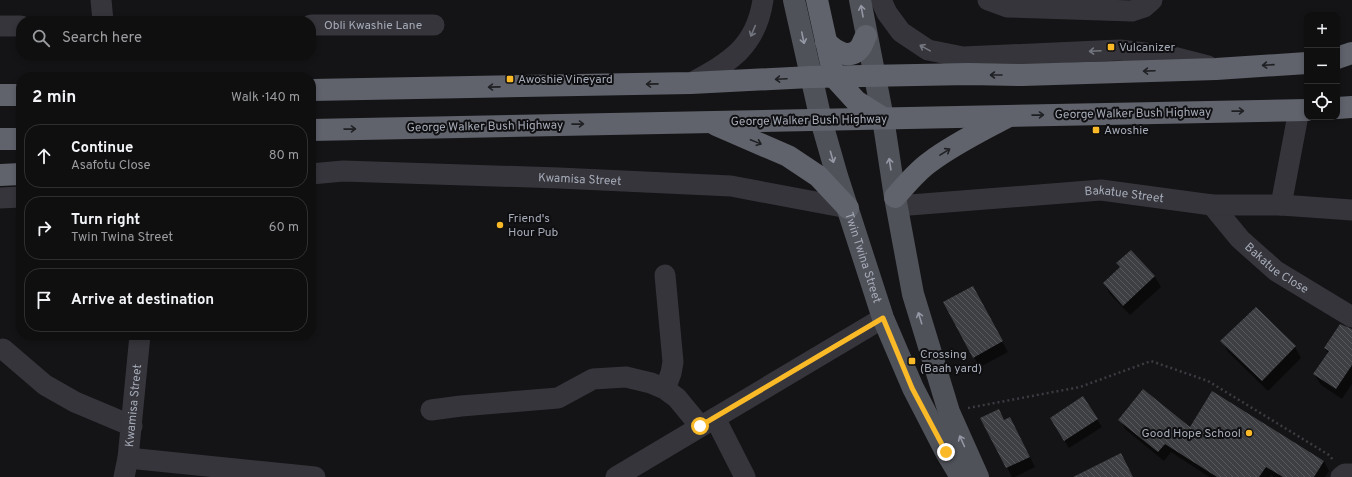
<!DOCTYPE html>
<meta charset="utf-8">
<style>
:root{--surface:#0f0f10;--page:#181819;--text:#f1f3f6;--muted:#9b9c9f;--line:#2f2f30}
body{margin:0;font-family:Overpass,sans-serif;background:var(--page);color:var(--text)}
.controls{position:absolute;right:12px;top:12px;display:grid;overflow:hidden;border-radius:8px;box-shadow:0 2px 6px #0003}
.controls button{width:36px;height:36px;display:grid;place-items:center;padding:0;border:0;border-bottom:1px solid var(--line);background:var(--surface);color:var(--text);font:20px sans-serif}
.stop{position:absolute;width:12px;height:12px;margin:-9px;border:3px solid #faba27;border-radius:50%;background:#fff}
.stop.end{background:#faba27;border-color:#fff;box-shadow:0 1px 4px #0008}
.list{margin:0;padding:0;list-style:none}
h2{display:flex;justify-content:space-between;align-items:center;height:52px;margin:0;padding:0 16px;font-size:17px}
h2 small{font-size:13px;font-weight:400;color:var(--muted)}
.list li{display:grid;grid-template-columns:26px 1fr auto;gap:12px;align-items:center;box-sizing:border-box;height:64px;margin:0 8px 8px;padding:0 8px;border:1px solid var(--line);border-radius:16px}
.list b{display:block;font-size:15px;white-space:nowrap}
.list p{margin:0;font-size:13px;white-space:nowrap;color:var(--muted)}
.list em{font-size:13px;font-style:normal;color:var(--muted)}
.icon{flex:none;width:22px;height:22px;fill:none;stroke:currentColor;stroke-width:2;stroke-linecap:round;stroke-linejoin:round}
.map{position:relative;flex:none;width:1352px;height:477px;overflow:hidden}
.search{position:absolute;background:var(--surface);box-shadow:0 2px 6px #0003;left:16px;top:16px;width:300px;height:44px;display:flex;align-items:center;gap:10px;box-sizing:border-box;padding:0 14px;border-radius:16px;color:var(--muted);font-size:15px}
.panel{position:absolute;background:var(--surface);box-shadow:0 2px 6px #0003;left:16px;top:72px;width:300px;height:268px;border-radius:16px}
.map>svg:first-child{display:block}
</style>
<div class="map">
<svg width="1352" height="477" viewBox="0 0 1352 477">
<defs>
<pattern id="building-back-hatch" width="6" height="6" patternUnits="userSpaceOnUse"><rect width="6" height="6" fill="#3e3f43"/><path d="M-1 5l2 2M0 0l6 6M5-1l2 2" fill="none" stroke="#57585c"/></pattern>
</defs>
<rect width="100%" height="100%" fill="#141416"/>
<g fill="#0007">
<polygon points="1131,251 1155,277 1161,287 1130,315 1110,294 1104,283 1120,268 1118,264"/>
<polygon points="978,298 1008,352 980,367 974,357"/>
<polygon points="1256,308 1295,347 1301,358 1268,391 1228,352 1222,341"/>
<polygon points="1352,329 1352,384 1342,399 1321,385 1314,374 1328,353 1325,348"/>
<polygon points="1083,398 1102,427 1069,448 1055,425"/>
<polygon points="982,419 1016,429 1035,467 1015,477 1012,477"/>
<polygon points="1120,420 1190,429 1324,461 1329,471 1325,477 1274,477 1271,475 1270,477 1209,477 1171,452 1164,461 1125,429"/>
</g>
<g fill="url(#building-back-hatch)">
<polygon points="1131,250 1155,276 1123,306 1103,283 1120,267 1116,263"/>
<polygon points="973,286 1003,341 973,358 943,302"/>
<polygon points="1256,307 1296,346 1262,381 1220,341"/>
<polygon points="1340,324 1352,329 1352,365 1336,389 1313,374 1329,351 1324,348"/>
<polygon points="1143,389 1190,427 1212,391 1324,461 1314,477 1283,477 1266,467 1259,477 1217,477 1165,444 1158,452 1118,420"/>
<polygon points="1083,396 1098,419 1064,441 1050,418"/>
<polygon points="999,409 1004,420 1010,417 1030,457 1006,468 980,418"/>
<polygon points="1121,453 1133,477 1073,477"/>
</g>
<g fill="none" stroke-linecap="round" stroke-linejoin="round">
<polyline stroke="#3b3c42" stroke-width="2.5" stroke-dasharray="2 3" stroke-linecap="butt" points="968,408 1080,387 1151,361 1208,381 1329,455 1333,460"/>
<g stroke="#35353b" stroke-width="21">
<polyline points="101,0 103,21"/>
<polyline points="881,0 887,13 901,32 928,50 963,57 1120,50 1169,56 1208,66"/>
<polyline points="988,0 1007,7 1132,11 1144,7 1152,0"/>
<path id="s1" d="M311,25H434"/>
<polyline points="0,26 21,26"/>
<path d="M691,83C730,62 756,47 763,0"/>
<path id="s2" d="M311,174L343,171L559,178L731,186L848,208"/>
<polyline points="0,198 21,197"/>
<path id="s3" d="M1212,205L1240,239L1276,271L1352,317"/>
<polyline points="1281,205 1299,110"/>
<path id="s4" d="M897,206L1101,190L1212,205H1281L1352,210"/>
<polyline points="3,349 45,385 75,402 132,426"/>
<polyline points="665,389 671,373 673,362 665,275"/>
<polyline points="431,410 461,406 558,398 593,379 626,377 651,383 665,389 677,398 700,426"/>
<polyline points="715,418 745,477"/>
<polyline points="128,458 315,477"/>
<path id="s5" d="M124,477L128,458L140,335"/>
<polyline points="616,477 883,318"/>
<polyline points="1341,477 1345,474 1352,474"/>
</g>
<g stroke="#50525a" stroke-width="22">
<path id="s6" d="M794,0L821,120L837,176L883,318L913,388L946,452L961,477"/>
<polyline points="860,0 883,118 895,197 913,294 949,412 978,477"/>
</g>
<g stroke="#60636c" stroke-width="22">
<polyline points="817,0 834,77 856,101 883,118"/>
<path d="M826,42C835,51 850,61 860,48C863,44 864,39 866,36"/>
<polyline points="1337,58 1352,53"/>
<polyline points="311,90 691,83 811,77 969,74 1022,75 1216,69 1307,63"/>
<polyline points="0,95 21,95"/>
<polyline points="1337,108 1352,107"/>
<polyline points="716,125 788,156 818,176 848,208"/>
<polyline points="311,130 1307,110"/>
<polyline points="0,139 21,139"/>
<polyline points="0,175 21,174"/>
<path d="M895,197C906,185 917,171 930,162C954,144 981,131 1007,117"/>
</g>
</g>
<defs><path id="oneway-shaft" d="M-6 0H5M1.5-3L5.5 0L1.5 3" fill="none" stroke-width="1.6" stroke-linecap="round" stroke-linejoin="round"/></defs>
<g stroke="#9498a4">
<use href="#oneway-shaft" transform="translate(862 11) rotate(-100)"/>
<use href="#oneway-shaft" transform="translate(803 38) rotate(78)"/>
<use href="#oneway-shaft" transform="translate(832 157) rotate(74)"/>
<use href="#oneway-shaft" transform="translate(890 164) rotate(-99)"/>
<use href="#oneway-shaft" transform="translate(920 318) rotate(-107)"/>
<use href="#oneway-shaft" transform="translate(962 441) rotate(-114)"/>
</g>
<g stroke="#73757f">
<use href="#oneway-shaft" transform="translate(753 31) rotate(113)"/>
<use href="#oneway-shaft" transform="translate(925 48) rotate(-151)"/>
<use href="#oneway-shaft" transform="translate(1095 51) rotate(177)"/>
</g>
<g stroke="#1f2023">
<use href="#oneway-shaft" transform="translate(1268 65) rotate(176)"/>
<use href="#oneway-shaft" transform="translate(1149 71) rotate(178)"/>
<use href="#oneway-shaft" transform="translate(996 75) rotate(-180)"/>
<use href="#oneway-shaft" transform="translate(781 79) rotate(177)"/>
<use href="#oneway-shaft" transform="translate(652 84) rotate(179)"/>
<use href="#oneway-shaft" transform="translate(494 87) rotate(179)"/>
<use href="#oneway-shaft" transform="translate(1238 111) rotate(-1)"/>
<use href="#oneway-shaft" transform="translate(1038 115) rotate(-1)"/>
<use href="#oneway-shaft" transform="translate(578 124) rotate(-1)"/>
<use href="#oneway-shaft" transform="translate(350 129) rotate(-1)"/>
<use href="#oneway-shaft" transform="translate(756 142) rotate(22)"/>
<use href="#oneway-shaft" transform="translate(945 152) rotate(-32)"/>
</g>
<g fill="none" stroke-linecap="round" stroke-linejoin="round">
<polyline stroke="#faba27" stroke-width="5" points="700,426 883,318 912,388 946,452"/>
</g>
<g fill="#faba27" stroke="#0f0f11" stroke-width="1.5">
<rect x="1107" y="43" width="8" height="8" rx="2"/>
<rect x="506" y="75" width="8" height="8" rx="2"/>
<rect x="1092" y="126" width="8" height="8" rx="2"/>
<circle cx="500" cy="225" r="4"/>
<rect x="908" y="357" width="8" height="8" rx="2"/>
<circle cx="1249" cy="433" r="4"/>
</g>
<g text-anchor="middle" stroke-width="4" stroke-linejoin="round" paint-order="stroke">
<g font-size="12" fill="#a5aab7" stroke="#0f0f11">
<text dy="4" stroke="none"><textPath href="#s1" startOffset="62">Obli Kwashie Lane</textPath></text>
<text transform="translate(1133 113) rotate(-1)" y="4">George Walker Bush Highway</text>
<text transform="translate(809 120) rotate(-1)" y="4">George Walker Bush Highway</text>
<text transform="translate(485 126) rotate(-1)" y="4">George Walker Bush Highway</text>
<text dy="4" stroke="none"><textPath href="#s2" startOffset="269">Kwamisa Street</textPath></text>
<text dy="4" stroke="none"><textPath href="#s4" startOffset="228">Bakatue Street</textPath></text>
<text dy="4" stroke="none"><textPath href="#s6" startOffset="267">Twin Twina Street</textPath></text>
<text dy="4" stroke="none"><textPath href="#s3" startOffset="91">Bakatue Close</textPath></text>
<text dy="4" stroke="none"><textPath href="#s5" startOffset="72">Kwamisa Street</textPath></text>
</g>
<g font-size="12" fill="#a5aab7" stroke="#0f0f11" text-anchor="start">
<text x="1119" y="51">Vulcanizer</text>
<text x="518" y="83">Awoshie Vineyard</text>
<text x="1104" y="134">Awoshie</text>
<text x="508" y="222">Friend's<tspan x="508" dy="14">Hour Pub</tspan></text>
<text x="920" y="358">Crossing<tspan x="920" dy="14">(Baah yard)</tspan></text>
<text x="1241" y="437" text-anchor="end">Good Hope School</text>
</g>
</g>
</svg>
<div class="controls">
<button>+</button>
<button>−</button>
<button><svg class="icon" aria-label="locate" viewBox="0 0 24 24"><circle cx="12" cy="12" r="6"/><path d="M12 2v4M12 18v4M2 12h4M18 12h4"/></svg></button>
</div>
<div class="stop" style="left:700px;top:426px"></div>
<div class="stop end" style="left:946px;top:452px"></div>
<div class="search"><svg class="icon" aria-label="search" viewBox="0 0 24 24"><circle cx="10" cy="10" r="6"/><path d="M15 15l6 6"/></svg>Search here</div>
<section class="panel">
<h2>2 min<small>Walk · 140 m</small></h2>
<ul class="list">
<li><svg class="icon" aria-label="ahead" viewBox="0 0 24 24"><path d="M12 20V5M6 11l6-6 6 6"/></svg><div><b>Continue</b><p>Asafotu Close</p></div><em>80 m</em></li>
<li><svg class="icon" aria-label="right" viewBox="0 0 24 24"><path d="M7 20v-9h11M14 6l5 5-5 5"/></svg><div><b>Turn right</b><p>Twin Twina Street</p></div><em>60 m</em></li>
<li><svg class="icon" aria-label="arrive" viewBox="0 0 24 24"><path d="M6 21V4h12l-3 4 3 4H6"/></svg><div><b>Arrive at destination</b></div></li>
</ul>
</section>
</div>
